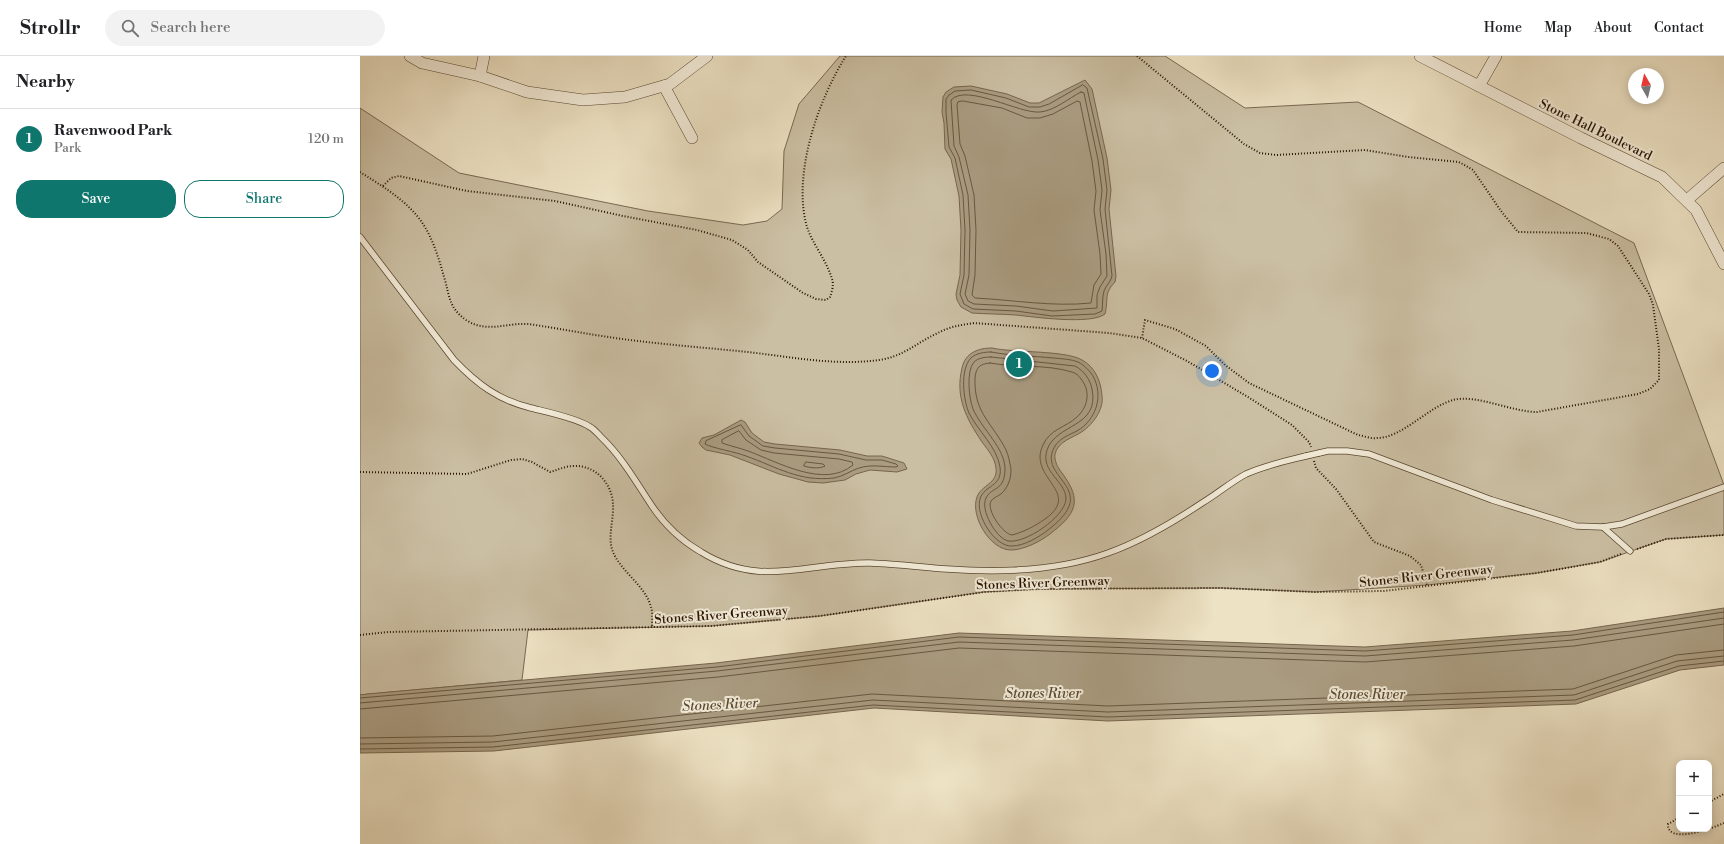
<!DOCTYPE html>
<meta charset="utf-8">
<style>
:root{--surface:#fff;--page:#f2f2f2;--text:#202124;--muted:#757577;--line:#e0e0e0;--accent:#0f766e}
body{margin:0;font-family:"Libre Bodoni",serif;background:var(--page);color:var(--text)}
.controls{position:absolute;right:12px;bottom:12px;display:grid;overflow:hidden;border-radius:8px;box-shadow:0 2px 10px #0003}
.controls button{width:36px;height:36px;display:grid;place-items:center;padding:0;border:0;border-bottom:1px solid var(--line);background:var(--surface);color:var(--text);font:20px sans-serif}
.compass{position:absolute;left:1268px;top:12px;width:36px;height:36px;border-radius:50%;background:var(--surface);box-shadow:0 2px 10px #0003;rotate:352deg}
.you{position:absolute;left:852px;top:315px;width:14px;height:14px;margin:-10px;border:3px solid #fff;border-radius:50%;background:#1a73e8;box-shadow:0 0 0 6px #1a73e833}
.badge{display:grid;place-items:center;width:26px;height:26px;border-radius:50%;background:var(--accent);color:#fff;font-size:13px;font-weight:700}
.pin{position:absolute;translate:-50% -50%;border:2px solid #fff;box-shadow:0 1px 4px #0006}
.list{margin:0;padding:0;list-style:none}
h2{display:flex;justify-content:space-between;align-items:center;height:52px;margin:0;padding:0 16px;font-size:17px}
h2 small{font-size:13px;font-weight:400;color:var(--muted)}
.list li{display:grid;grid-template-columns:26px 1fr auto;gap:12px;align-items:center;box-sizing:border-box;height:60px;padding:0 16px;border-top:1px solid var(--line)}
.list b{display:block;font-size:15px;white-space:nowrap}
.list p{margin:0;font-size:13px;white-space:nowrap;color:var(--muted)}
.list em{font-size:13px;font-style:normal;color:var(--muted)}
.actions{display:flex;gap:8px;padding:12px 16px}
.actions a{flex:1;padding:9px 0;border:1px solid var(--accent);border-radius:16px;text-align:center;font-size:14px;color:var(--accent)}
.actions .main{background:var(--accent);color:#fff}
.icon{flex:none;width:22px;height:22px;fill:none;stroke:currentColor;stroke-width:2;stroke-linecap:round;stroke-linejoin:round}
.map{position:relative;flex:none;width:1364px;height:788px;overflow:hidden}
header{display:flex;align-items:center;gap:24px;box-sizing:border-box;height:56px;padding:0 20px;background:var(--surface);border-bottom:1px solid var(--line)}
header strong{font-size:19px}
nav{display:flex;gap:22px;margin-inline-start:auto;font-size:14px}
.search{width:280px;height:36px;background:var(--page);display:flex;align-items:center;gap:10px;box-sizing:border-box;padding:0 14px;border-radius:22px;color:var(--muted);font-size:15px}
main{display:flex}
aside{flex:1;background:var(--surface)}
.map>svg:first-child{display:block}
</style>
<header>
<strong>Strollr</strong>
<div class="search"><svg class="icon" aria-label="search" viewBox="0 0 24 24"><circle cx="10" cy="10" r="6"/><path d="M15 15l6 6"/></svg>Search here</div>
<nav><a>Home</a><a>Map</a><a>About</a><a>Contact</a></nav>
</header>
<main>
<aside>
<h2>Nearby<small></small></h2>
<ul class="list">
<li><span class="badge">1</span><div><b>Ravenwood Park</b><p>Park</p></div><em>120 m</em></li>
</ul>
<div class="actions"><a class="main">Save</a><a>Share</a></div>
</aside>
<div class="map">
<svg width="1364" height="788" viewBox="0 0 1364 788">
<rect width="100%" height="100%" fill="#ede2c4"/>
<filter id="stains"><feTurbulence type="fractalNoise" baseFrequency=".005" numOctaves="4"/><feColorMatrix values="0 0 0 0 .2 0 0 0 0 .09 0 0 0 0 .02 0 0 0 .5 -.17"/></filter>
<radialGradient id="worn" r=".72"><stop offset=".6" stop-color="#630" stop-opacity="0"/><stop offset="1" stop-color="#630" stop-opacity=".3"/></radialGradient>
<polygon fill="#cbbfa3" stroke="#796952" points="480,0 805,0 885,52 998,46 1274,187 1364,429 1364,479 1306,483 1240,506 1177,517 1067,529 955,536 861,532 679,533 624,536 460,560 351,570 168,574 162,624 0,639 0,52 99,117 288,155 383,169 407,165 422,153 424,95 439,48"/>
<g fill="#aa9c81" stroke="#76654d">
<path d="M725,24L732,33L747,102L751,134L749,153L756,220L755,226C743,239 749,242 745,258C731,269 674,261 656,259C641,258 626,258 612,257L601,251L597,244L596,238L600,219L601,174L599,140L591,103L585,93L584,67L582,56L583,41L586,36L594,31L611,30L647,38L670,47H679Z"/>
<path d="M632,292C654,297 705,294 722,304C735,311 741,325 742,340C744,353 733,368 723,375C713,382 698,385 695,398C694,405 698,412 702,417C723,445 716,458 690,478C681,485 664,494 651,494C630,494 610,460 617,441C621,429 638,428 636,412C635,402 628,394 622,386C606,362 595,341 602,312C605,297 618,292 632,292Z"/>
<polygon points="381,364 385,366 392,377 404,386 415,388 480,394 507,400 522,400 544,407 547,413 537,416 510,414 496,418 485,424 463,427 448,426 419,418 370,399 346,394 342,391 339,387 342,382 354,379"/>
<polygon points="1364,552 1364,609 1320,614 1216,648 748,665 514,652 134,695 0,697 0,639 7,638 356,607 599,577 1005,591 1212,575"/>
</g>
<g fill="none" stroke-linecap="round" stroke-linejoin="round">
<g stroke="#685840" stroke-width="1">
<path d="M723,29L727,32L743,103L747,134L745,153L752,220C751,226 746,229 744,235C742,242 743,248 742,255L735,258L692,260L656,255L613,253L604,248L600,238L604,219L605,174L603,139L595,102L589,91L586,56V43L589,39L595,35L611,34L646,42L669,51H680L689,48Z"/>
<path d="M721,36L724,37L738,104L742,134L740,154L746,198L747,220L740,231L737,239V252L693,255L656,250L614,248L608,245L605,238L609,219L610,174L608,139L599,101L594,90L591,44C607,27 659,58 680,56C694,55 709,42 721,36Z"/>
<path d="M603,45L642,52L667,62H680L693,58L717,45L720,46L732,105L736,135L734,154L740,198L741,218L734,229L731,247C693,251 654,244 615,242L612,239L615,219L616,174L614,139L605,100L600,88L597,49L598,46Z"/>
<path d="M631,296C652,300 673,300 694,302C702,303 711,303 718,306C724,309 730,315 733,320C744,340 736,364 717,375C709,379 700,382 695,390C675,423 744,431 688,474C679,481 664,490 652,490C635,491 615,459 620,443C624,429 643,431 640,411C637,391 618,375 609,357C603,343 600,313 611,302C616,297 625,296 631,296Z"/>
<path d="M631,301L715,310C724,315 730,323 732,333C740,372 696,367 687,394C680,416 706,425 706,443C705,461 665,488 648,485C636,482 620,454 626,442C632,430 644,436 645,414C646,393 621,372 613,353C609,343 606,315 614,306C618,302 625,301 631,301Z"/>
<path d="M630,307C657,312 686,308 712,316C716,317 719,320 721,323C731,335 728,351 717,361C705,372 690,373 683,389C667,422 723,436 685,463C675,470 664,476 652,479C643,478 626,454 631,445C633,442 638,440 641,438C649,431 653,418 650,408C649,402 647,395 644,390C629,364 614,355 615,322C616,311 620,308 630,307Z"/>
<path d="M381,369L389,380L403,390L415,392L479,398L506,404H522L536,408L538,410L536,411C523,411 512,408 499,412C490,415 484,420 474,422C439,426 417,411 386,400C376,396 352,392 345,388L346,385Z"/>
<path d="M379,375L386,384L401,394L414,397L479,403L492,406L493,409C464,433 418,406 388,395C380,392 370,390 362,387V384Z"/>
<path d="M446,406L463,408L465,410C460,413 450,412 444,410Z"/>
<polyline points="0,642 357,611 599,581 1005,595 1213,579 1364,556"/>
<polyline points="0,647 357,615 599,586 1005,600 1213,584 1364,562"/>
<polyline points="0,653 358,621 599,592 1005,606 1214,590 1364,568"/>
<polyline points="0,682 133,680 512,638 748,650 1213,633 1316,599 1364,594"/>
<polyline points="0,688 133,686 513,644 748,656 1214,639 1317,605 1364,600"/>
<polyline points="0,693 133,691 513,649 748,661 1215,644 1319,610 1364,605"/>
</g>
<defs>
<g id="lane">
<path d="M0,181L94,304C117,328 138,344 171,352C187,356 217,362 230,371C234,373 237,377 241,381C262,401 276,426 292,450C304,468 322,485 341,496C401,533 447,506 510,507C535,508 561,511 587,513C640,517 698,515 748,497C779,486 815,465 842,447C857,438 871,426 886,418C906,409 926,405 946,400"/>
<polyline points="959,397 968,395 987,395 1009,398 1132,444 1216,470 1243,471 1262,468 1364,431"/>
<polyline points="1243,471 1270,495"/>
</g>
<g id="street">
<polyline points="50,0 62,7 120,20 167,36 223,44 265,41 310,28 347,0"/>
<polyline points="1060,0 1221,82 1302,121 1336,154 1364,208"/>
<polyline points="120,20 124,0"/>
<polyline points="304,30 332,82"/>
<polyline points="1119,30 1136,0"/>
<polyline points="1327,144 1364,112"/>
</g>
</defs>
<use href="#lane" stroke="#584731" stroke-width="7"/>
<use href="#street" stroke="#584731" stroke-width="12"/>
<g stroke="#271300" stroke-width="2" stroke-dasharray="1 2" stroke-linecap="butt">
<path d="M777,0L884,88L900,97L916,99L1005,94L1048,101L1099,106L1113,114L1141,155L1158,176L1226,177L1249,183L1258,190L1289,238L1293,249L1299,293V324L1290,333L1278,338L1177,356C1152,356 1117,338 1093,344C1068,351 1042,382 1017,382C1011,383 1004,380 998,379L889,327L865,309L846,290L815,273L785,264L782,282"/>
<path d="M0,116C22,130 48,145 63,168C73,183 79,203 84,221C90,240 88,251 106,264C129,279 150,264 175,269C207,274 238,280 270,284C309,289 349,292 388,296C432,301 475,310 519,304C543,301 559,285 580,276C591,270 602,269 614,267L749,277L782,282L827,305L888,341L932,369L949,386L951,391"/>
<path d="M23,130L31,122L39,120L107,135L195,145L263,160L337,174L372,184L388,194L398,206L443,237L456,243L466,244L470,241C472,236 474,228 472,223C467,205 453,189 447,171C432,119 458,44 486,0"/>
<polyline points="954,405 956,412 976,433 1014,486 1050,500 1061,509 1067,529"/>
<path d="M0,416L107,418L151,404L162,403L172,406L190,416C198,414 205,410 214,410C235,409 252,427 253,448C254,464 247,481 253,496C262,517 285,529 291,551C293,557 292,565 292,572"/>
<polyline points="1277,493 1306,483 1364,479"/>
<polyline points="0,579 28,576 351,570 460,560 624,536 679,533 861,532 955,536 1024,535 1177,517 1240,506 1261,498"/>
<polyline points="1349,746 1364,738"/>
<path d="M1319,762L1308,768C1307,788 1348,774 1364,767"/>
</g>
<use href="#lane" stroke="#f3ecd9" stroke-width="5.5"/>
<use href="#street" stroke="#f3ecd9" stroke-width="11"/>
<defs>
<polyline id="lane-bridge" points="946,400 959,397"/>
</defs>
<use href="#lane-bridge" stroke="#584731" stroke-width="7" stroke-linecap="butt"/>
<use href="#lane-bridge" stroke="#f3ecd9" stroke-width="5.5"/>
</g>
<g text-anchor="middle" stroke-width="4" stroke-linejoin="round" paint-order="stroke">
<g font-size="13" fill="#271300" stroke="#f3ecd9">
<text transform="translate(1236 73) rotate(26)" y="5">Stone Hall Boulevard</text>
<text transform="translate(1066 519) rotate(-6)" y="5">Stones River Greenway</text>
<text transform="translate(683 526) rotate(-2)" y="5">Stones River Greenway</text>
<text transform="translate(361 558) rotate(-4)" y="5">Stones River Greenway</text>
</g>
<g font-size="14" font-style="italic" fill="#5b4a34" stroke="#f3ecd9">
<text x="683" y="642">Stones River</text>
<text x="1007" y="643">Stones River</text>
<text transform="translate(360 648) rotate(-3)" y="5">Stones River</text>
</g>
</g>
<rect width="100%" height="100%" filter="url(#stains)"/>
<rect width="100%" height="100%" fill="url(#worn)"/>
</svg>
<div class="controls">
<button>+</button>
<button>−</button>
</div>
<svg class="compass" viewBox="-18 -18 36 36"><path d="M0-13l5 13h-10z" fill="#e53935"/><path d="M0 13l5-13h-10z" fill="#757577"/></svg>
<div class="you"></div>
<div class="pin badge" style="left:659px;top:308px">1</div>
</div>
</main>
